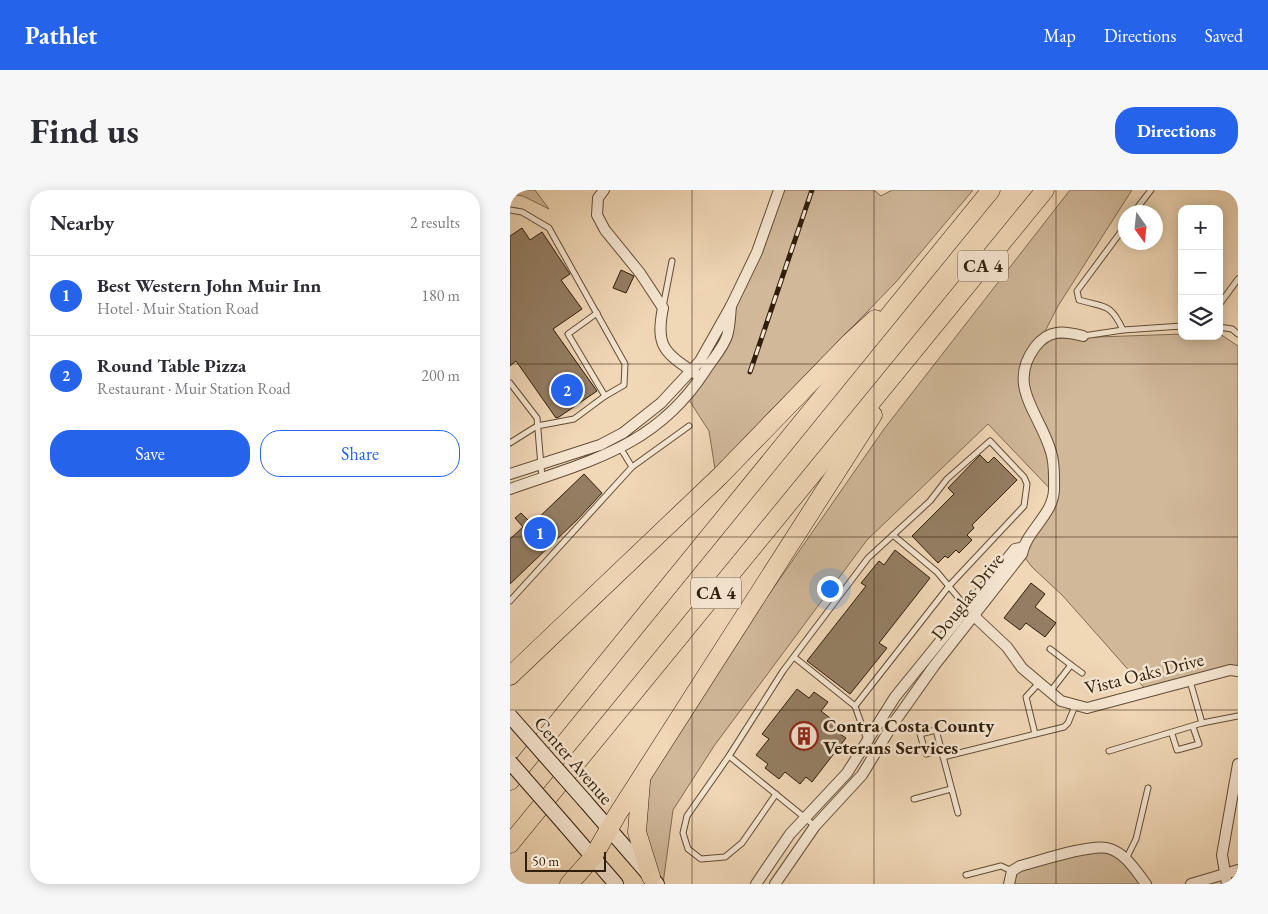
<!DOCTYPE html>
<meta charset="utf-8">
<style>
:root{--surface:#fff;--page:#f7f7f7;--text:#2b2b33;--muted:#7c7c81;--line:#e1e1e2;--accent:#2563eb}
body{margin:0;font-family:"EB Garamond",serif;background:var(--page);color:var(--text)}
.controls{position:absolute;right:15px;top:15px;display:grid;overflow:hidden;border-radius:10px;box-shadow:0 2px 12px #0003}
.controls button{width:45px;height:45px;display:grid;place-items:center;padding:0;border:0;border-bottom:1px solid var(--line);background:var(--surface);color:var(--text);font:25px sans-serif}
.compass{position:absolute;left:608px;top:15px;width:45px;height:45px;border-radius:50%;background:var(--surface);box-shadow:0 2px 12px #0003;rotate:165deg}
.scale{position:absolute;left:15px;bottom:12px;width:81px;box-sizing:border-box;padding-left:5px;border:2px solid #311e0a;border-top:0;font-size:14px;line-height:18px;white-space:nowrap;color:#311e0a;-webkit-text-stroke:4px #f5e5d0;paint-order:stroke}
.you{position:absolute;left:319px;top:398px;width:18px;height:18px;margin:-12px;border:4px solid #fff;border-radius:50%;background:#1a73e8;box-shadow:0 0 0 8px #1a73e833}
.badge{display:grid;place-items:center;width:32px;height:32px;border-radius:50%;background:var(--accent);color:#fff;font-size:16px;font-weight:700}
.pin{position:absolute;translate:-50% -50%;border:2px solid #fff;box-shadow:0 1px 5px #0006}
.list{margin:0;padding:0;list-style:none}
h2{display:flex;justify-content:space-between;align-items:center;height:65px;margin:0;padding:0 20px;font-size:21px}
h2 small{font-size:16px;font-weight:400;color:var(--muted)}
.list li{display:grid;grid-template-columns:32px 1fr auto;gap:15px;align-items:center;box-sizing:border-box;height:80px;padding:0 20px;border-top:1px solid var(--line)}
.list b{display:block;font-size:19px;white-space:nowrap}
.list p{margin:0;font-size:16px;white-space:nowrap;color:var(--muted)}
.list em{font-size:16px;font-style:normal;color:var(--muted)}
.actions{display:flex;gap:10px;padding:15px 20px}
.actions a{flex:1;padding:11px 0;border:1px solid var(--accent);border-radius:20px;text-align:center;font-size:18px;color:var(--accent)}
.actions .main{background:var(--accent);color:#fff}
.icon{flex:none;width:28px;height:28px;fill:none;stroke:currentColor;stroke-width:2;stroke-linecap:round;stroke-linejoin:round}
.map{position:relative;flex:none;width:728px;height:694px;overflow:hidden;border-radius:20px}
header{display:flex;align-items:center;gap:30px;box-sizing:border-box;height:70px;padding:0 25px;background:var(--accent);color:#fff}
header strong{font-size:24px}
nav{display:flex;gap:28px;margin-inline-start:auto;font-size:18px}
.intro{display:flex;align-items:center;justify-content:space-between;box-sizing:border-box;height:120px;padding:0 30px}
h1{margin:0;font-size:35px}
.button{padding:12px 22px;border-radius:20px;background:var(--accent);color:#fff;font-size:18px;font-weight:700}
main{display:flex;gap:30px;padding:0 30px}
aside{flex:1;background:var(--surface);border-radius:20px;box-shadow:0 2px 12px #0003}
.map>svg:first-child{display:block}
</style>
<header>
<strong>Pathlet</strong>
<nav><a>Map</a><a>Directions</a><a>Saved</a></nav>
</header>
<div class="intro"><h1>Find us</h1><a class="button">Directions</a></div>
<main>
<aside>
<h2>Nearby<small>2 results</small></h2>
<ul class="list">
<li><span class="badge">1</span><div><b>Best Western John Muir Inn</b><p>Hotel · Muir Station Road</p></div><em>180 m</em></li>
<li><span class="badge">2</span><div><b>Round Table Pizza</b><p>Restaurant · Muir Station Road</p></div><em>200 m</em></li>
</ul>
<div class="actions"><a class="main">Save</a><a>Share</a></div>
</aside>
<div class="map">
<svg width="728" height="694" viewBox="0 0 728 694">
<rect width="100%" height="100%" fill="#f0d7b6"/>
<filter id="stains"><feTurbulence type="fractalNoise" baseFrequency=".004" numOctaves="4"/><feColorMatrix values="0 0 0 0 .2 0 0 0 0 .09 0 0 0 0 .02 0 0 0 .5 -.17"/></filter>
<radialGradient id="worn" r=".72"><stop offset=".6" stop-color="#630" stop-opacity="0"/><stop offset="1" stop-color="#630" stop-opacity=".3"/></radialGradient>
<g fill="#d0b899" stroke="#806b52">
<polygon points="0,0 25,0 39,19 13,6 0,4"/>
<polygon points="269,0 364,0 371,6 382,0 463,0 386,92 205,279 199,241 177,207 217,146 221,116"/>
<polygon points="560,0 622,0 548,116 531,149 672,144 672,146 709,146 710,144 728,156 728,481 638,502 553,406 522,377 512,364 544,303 478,234 357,350 204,556 163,620 153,694 130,657 132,587 374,239"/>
<polygon points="597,658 636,694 499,694 502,681"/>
</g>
<g fill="#947e63" stroke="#311e0a">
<polygon points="12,38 20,50 32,42 60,84 51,90 72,119 43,139 87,201 49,227 46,228 6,171 0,176 0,46"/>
<polygon points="111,80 124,86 116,103 103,98"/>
<polygon points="470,265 478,273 484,267 507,290 462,335 464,338 457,345 462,350 449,363 446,360 438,368 435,366 428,373 402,346 444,304 438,298"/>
<polygon points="74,284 92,303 67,330 0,394 0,349 13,337 5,328 11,323 22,334"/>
<polygon points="385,360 420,388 369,453 377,458 340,504 297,471 356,396 351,393 369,371 374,375"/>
<polygon points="521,393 535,404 525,417 546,433 535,447 516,433 510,440 494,428"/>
<polygon points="287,499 299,508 304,502 318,512 311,521 334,539 330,544 336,548 302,592 296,587 290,594 275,582 269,589 255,578 258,574 246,565 259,549 252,544"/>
</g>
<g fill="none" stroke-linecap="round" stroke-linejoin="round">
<defs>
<g id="lane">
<polyline points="0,20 12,22 39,38 115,174 114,195 95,206 64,229 27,236 0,253"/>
<polyline points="624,22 641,0"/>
<polyline points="709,115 728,89"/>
<polyline points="153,117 162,71"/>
<polyline points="87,123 58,144 95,206"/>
<polyline points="709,137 722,139 728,144"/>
<path d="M613,140C600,112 595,118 569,110L567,101L616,35"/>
<polyline points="573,146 613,140 672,136"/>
<polyline points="0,193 27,228 32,288"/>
<polyline points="122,277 179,236"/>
<polyline points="383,345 427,382 457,418"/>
<polyline points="0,411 122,277 111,259"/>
<polyline points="540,459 561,475 540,502"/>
<polyline points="284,467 345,516 357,550"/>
<polyline points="561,475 572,483"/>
<polyline points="680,491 692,533"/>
<polyline points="525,544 516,507 529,493"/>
<polyline points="662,544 667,560 689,554 683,537"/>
<polyline points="431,560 416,564 410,544 426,540 448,623"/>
<polyline points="599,561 692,533 728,526"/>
<polyline points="219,566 305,636"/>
<polyline points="433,567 554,537 558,533 565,516"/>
<polyline points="266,604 232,653 215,667 191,669 178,659 173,643 177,626 219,566 273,481 358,368 420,311 437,289 480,251 514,287 517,294 514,316 439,396 345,516"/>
<polyline points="404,609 441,599"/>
<polyline points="616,669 626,649 638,598"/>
<polyline points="456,685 491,676 502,681"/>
</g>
<g id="street">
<path d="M94,0L88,8L87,25L95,40L130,83L153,118C145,157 155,163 186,184"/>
<polyline points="221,116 247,62 269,0"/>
<path d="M0,284L90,255L113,243L151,213L190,171L221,116C220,125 220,137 217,146C213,158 202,170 195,181C146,257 79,271 0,299"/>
<polyline points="464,426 497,457 512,478 551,511 577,518 720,480 728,481"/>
<polyline points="246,694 280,644 337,583 385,507 505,359 514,357"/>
<path d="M265,694L305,636L352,585L383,534L424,476L512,364C516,341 543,325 544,300C544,288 545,274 541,262C530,223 496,196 525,157C539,139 553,141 573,146"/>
<path d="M499,694L502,681L510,676C529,671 580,654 597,658C615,662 626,681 636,694"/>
<polyline points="681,694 728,680"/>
<polyline points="717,694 712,665 728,574"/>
</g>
<g id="secondary">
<polyline points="75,611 147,694"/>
<polyline points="55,635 106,694"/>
</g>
<g id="highway">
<polyline points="0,486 210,286 340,152 365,129"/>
<polyline points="0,591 481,0"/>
<polyline points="131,592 127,642 141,687"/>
<polyline points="0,654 535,0"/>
<polyline points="59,694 83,667 107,625 363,225"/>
</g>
</defs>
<use href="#lane" stroke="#614c35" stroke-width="7"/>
<use href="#street" stroke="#614c35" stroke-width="12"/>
<use href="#secondary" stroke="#311e0a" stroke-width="16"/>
<use href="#highway" stroke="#311e0a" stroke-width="19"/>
<use href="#lane" stroke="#f5e5d0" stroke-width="5"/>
<use href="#street" stroke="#f5e5d0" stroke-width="10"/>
<use href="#secondary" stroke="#f5e5d0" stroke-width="14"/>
<use href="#highway" stroke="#f0d7b6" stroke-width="18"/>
<defs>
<polyline id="rail" points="240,182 302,0"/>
</defs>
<use href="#rail" stroke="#311e0a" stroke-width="5"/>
<use href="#rail" stroke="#f5e5d0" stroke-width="3" stroke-dasharray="9" stroke-linecap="butt"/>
<defs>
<g id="secondary-bridge">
<polyline points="0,526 75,611"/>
<polyline points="0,572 55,635"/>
</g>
</defs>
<use href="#secondary-bridge" stroke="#311e0a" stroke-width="16" stroke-linecap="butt"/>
<use href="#secondary-bridge" stroke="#f5e5d0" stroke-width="14"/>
</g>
<path fill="none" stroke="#311e0a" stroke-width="1" stroke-opacity="0.55" d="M182,0V694M364,0V694M546,0V694M0,174H728M0,347H728M0,520H728"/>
<defs>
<symbol id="building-ring" viewBox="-11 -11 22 22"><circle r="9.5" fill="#f5e5d0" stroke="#8f2418" stroke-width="1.5"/><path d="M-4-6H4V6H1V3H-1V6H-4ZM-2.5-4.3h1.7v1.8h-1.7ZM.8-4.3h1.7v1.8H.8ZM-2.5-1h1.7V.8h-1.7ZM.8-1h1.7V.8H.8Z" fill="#8f2418"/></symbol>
</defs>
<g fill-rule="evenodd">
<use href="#building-ring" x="278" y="530" width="32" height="32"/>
</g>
<g text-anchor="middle" stroke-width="5" stroke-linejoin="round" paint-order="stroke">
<g fill="#f5e5d0" stroke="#6c5a45" stroke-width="1">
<rect x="448" y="60.5" width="50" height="31" rx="4"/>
<rect x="181" y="387.5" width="50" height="31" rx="4"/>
</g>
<g font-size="18" font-weight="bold" fill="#311e0a">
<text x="473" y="82">CA 4</text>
<text x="206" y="409">CA 4</text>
</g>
<g font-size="19" fill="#311e0a" stroke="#f5e5d0">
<text transform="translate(457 406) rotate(-52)" y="7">Douglas Drive</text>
<text transform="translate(634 483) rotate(-14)" y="7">Vista Oaks Drive</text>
<text transform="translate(64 570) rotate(49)" y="7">Center Avenue</text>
</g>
<g font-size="19" font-weight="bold" fill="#311e0a" stroke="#f5e5d0" text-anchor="start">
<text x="313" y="542">Contra Costa County<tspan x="313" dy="22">Veterans Services</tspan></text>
</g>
</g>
<rect width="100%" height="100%" filter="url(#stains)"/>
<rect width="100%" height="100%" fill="url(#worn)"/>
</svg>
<div class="controls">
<button>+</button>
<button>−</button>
<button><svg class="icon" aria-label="layers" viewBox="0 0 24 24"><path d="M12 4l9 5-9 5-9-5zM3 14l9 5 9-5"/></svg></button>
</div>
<svg class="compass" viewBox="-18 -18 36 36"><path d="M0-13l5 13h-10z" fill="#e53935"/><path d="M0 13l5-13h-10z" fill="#7c7c81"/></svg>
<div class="scale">50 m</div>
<div class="you"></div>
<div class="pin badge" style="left:30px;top:343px">1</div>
<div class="pin badge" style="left:57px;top:200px">2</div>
</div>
</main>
